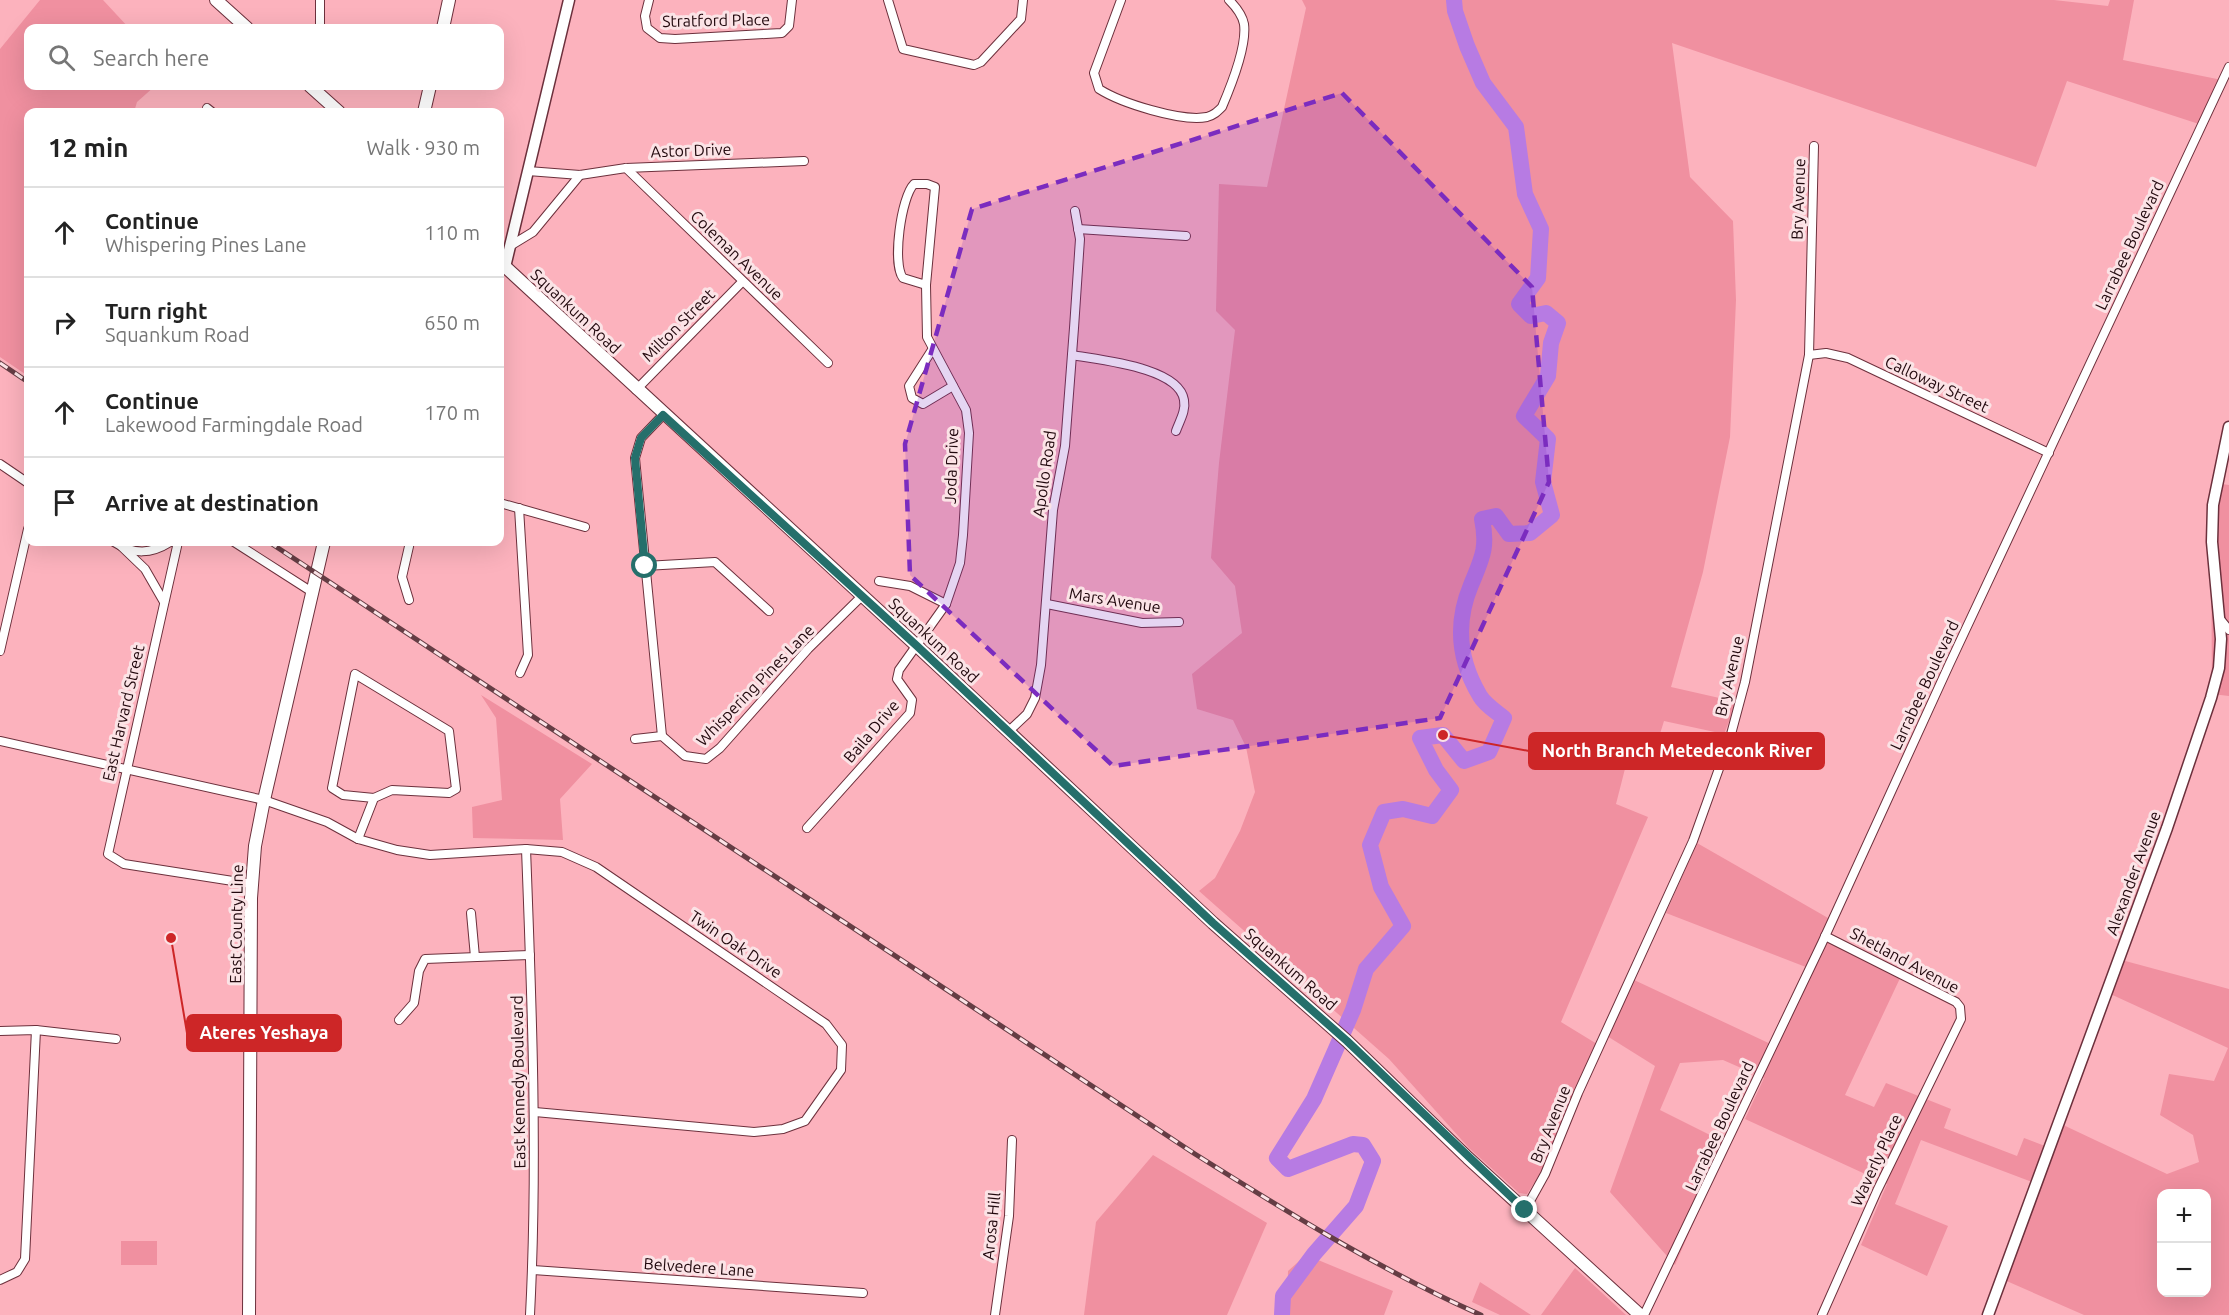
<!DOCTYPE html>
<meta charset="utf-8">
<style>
:root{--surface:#fff;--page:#f6f6f6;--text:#222;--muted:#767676;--line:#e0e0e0}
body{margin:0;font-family:Ubuntu,sans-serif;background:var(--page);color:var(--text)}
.controls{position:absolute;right:18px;bottom:18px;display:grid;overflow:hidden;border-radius:12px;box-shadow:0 6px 24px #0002}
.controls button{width:54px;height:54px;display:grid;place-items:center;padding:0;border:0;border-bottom:2px solid var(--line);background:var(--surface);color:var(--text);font:30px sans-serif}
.stop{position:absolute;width:18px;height:18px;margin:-14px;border:4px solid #256f6b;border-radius:50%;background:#fff}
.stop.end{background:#256f6b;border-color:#fff;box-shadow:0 2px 6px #0008}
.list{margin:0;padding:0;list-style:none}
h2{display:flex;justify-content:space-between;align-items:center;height:78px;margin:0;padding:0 24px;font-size:26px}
h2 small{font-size:20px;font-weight:400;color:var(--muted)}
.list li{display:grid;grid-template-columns:39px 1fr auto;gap:18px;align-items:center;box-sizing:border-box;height:90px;padding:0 24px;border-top:2px solid var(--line)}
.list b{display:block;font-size:22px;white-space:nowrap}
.list p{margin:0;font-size:20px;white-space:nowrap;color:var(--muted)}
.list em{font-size:20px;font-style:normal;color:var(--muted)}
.icon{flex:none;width:33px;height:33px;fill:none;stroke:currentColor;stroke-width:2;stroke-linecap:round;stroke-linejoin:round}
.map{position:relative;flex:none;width:2229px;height:1315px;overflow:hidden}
.search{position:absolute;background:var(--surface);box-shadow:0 6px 24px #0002;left:24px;top:24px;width:480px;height:66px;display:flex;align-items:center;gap:15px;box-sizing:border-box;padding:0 21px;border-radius:12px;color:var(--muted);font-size:22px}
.panel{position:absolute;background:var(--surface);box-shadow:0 6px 24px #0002;left:24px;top:108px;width:480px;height:438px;border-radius:12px}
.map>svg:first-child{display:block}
</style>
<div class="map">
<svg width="2229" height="1315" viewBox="0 0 2229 1315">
<rect width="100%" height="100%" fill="#fcb2bd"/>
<g fill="#f090a0" fill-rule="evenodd">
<polygon points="40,0 103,0 129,28 28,28 28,86 155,86 137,102 134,112 28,112 28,376 0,357 0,49"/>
<polygon points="1302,0 2054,0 2108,6 2110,0 2134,0 2123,60 2222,80 2202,125 2067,81 2036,167 1672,43 1690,177 1733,221 1736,300 1730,437 1703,572 1671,687 1737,702 1724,734 1664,721 1650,766 1627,761 1616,804 1648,817 1561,1022 1597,1044 1542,1171 1527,1194 1519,1193 1469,1148 1389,1059 1199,891 1215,878 1240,831 1255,792 1246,747 1233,720 1197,709 1192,674 1242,633 1235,586 1211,558 1219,463 1235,330 1216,311 1219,184 1267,187 1306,8"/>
<polygon points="2215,483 2229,485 2229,696 2212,694 2211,527"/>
<polygon points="481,695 592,764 560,799 563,840 473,838 472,807 502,800 496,718"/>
<path d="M1697,843L1835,922L1827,939L1902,974L1845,1095L1874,1107L1886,1083L1951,1109L1944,1128L2017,1156L2024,1138L2050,1148L2059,1123L2167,1174L2199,1162L2193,1135L2160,1115L2169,1074L2214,1081L2228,1048L2106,992L2118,959L2229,989V1315H2084L2002,1279L2037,1184L1921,1140L1895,1204L1948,1226L1927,1276L1861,1245L1887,1184L1745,1119L1764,1078L1723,1060L1680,1063L1660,1110L1728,1144L1675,1265L1610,1192L1655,1066L1607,1036L1632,979L1777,1047L1811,969L1666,913ZM2162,1194H2206V1292H2162Z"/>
<polygon points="1153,1155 1267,1223 1227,1315 1084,1315 1096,1222"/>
<rect x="121" y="1241" width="36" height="24"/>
<polygon points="1306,1255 1393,1291 1384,1315 1287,1315 1288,1271"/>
<polygon points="1575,1268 1626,1315 1541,1315"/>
<polygon points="1480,1282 1531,1315 1500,1315 1472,1302"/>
</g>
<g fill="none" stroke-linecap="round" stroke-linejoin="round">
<path stroke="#b77be3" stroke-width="16" d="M1282,1315L1283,1296L1314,1254L1356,1206L1373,1161L1363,1145L1353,1144L1288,1169L1277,1158L1314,1099L1353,1010L1366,969L1403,926L1381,887L1370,845L1384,812L1403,809L1432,816L1451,790L1436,770L1420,738L1443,735L1464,761L1489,752L1504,718C1497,712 1485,705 1480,696C1459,661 1455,623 1471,585C1482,558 1488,548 1482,519L1496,516L1509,534L1530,533L1552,515L1543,482L1548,439L1524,416L1548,376L1551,343L1558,323L1546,313L1531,316L1519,304L1538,278L1541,229L1525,194L1516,127L1483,83L1467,46L1455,11L1454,0"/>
<defs>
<g id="minor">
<polyline points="320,0 320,28"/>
<polyline points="649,0 645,16 647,28 660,38 675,39 782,33 789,26 792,0"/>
<polyline points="888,0 903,49 974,65 981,62 1021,19 1023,0"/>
<path d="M1121,0L1094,73L1099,89C1121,103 1181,122 1207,117C1214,115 1217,112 1222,107C1231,86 1247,46 1244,24C1242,14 1236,7 1229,0"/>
<polyline points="207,108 212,112"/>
<polyline points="626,168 828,363"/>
<polyline points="528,171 580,175 626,168 804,161"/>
<path d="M914,184H927L935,187L926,285L903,278C892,264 901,197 914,184Z"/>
<polyline points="1078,229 1186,236"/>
<polyline points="510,246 533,232 580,175"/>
<polyline points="932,350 909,386 912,398 923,404 953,386"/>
<path d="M1072,355C1099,360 1179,367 1184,400C1186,411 1180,420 1176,431"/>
<polyline points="1809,355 1826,353 1848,358 2049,453"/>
<polyline points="636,390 742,282"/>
<polyline points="0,464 28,483"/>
<polyline points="500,503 585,527"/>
<polyline points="519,508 528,655 520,673"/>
<path d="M114,542C134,555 151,554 170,542"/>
<polyline points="178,542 108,854 124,864 252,884"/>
<polyline points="234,542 312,592"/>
<polyline points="121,546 145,569 164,602"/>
<polyline points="645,566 715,562 769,611"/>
<polyline points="879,581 910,586 946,604"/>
<polyline points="409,600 402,577 410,542"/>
<polyline points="1047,604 1142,623 1179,622"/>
<polyline points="2220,619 2229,630"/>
<polyline points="0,651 28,529"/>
<polyline points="1009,731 1027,714 1035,698 1041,665 1053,510 1065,446 1074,328 1080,239 1075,211"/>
<polyline points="662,736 635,458 641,438 663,415"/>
<polyline points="635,739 662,736 685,756 706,759 720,748 808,649 862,596"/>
<polyline points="0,741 264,800 327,822 358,839 397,850 430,855 526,849 562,852 596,867 826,1024 842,1045 841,1070 805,1121 783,1129 754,1132 535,1112"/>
<polyline points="807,828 910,713 912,700 897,679 899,670 946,604 960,563 963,535 969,433 966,410 927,337 926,285"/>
<polyline points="358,839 374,798 392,790 449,793 456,789 449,731 355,674 332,788 343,795 374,798"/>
<path d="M526,849C532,1005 538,1159 530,1315"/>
<polyline points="471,913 475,957"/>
<polyline points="399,1020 414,1003 419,971 425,959 530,955"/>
<polyline points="0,1031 36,1030 116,1039"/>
<polyline points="1525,1210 1545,1174 1578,1093 1693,841 1730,738 1745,682 1809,355 1814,146"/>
<polyline points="533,1270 863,1293"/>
<polyline points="0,1280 17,1272 25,1259 36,1030"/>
<polyline points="995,1315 1009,1216 1012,1140"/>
<polyline points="1644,1315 1822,943 1949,665 2229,67"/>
<polyline points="1822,1315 1877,1191 1961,1019 1960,1007 1956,1002 1825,936"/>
</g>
<g id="tertiary">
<polyline points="505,267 569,0"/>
<polyline points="1988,1315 2167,828 2211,698 2219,668 2221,639 2212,542 2213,505 2229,427"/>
</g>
<g id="secondary">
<polyline points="216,0 247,28"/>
<polyline points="310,86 339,112"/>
</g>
<g id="primary">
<polyline points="443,28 449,0"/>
<polyline points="424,112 430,86"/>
<polyline points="500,262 917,646 1213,923 1347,1041 1468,1158 1640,1315"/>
<polyline points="249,1315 251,898 255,846 264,800 324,542"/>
</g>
</defs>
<use href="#minor" stroke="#6c303c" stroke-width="10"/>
<use href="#tertiary" stroke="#6c303c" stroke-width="13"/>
<use href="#secondary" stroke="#6c303c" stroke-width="14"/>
<use href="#primary" stroke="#6c303c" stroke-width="14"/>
<use href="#minor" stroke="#fff" stroke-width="8"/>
<use href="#tertiary" stroke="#fff" stroke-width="10"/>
<use href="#secondary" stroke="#fff" stroke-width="12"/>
<use href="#primary" stroke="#fff" stroke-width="12"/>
<defs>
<g id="rail">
<polyline points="0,363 28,382"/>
<path d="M269,542L1195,1154C1287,1212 1382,1271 1481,1315"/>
</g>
</defs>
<use href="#rail" stroke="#653d44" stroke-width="5"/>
<use href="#rail" stroke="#fbe3e6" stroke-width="3" stroke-dasharray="9" stroke-linecap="butt"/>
</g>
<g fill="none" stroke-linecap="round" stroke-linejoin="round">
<polyline stroke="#256f6b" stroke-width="8" points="645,566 635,458 641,438 663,415 917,646 1213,923 1347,1041 1525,1210"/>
</g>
<path fill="#7b2cbf" fill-opacity="0.2" stroke="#7b2cbf" stroke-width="4.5" stroke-dasharray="12 8" stroke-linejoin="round" d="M1342,93L1532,287L1549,482L1440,718L1113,766L910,575L905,444L972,209Z"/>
<g text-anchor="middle" stroke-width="6" stroke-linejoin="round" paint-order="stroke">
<g font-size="16" fill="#21080d" stroke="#fbe3e6">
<text transform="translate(716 20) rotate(-1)" y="6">Stratford Place</text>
<text transform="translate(691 150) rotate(-2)" y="6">Astor Drive</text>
<text transform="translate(1798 199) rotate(-88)" y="6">Bry Avenue</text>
<text transform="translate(2129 245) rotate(-65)" y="6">Larrabee Boulevard</text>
<text transform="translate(737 255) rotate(44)" y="6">Coleman Avenue</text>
<text transform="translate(576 311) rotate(43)" y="6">Squankum Road</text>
<text transform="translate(678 325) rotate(-45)" y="6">Milton Street</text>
<text transform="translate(1937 384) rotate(25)" y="6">Calloway Street</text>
<text transform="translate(951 466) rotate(-88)" y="6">Joda Drive</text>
<text transform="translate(1044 474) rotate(-82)" y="6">Apollo Road</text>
<text transform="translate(1115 600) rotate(9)" y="6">Mars Avenue</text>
<text transform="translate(934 640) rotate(43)" y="6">Squankum Road</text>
<text transform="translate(1729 676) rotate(-77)" y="6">Bry Avenue</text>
<text transform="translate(755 685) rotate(-46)" y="6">Whispering Pines Lane</text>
<text transform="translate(1924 685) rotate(-65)" y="6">Larrabee Boulevard</text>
<text transform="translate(123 713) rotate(-77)" y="6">East Harvard Street</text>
<text transform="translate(871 731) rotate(-50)" y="6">Baila Drive</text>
<text transform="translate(2133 873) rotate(-70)" y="6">Alexander Avenue</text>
<text transform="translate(236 924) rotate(-89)" y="6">East County Line</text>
<text transform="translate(736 944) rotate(34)" y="6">Twin Oak Drive</text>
<text transform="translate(1905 960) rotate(28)" y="6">Shetland Avenue</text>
<text transform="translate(1291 969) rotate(41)" y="6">Squankum Road</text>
<text transform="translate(518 1082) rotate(-91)" y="6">East Kennedy Boulevard</text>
<text transform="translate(1550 1124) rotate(-68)" y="6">Bry Avenue</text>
<text transform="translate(1719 1126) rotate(-65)" y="6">Larrabee Boulevard</text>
<text transform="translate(1876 1160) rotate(-65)" y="6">Waverly Place</text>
<text transform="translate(991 1226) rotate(-84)" y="6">Arosa Hill</text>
<text transform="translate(699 1267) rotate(4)" y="6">Belvedere Lane</text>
</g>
</g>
<path fill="none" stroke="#cd2627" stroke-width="2" d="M1443 735L1529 751M171 938L187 1033"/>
<g fill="#cd2627" stroke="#fbe3e6" stroke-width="2">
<circle cx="1443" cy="735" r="6"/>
<circle cx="171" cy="938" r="6"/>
</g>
<g fill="#cd2627" stroke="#cd2627" stroke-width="2">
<rect x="1529" y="733" width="295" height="36" rx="6"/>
<rect x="187" y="1015" width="154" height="36" rx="6"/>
</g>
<g font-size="18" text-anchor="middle" font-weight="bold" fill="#fff">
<text x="1677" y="757">North Branch Metedeconk River</text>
<text x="264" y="1039">Ateres Yeshaya</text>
</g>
</svg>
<div class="controls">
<button>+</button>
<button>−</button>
</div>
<div class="stop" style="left:645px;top:566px"></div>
<div class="stop end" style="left:1525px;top:1210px"></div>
<div class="search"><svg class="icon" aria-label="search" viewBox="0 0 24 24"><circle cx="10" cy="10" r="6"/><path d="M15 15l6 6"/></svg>Search here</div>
<section class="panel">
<h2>12 min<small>Walk · 930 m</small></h2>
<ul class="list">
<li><svg class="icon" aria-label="ahead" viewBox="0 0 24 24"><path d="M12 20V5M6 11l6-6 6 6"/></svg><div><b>Continue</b><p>Whispering Pines Lane</p></div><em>110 m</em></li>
<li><svg class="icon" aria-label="right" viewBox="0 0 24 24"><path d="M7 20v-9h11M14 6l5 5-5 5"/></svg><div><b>Turn right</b><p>Squankum Road</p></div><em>650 m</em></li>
<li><svg class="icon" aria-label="ahead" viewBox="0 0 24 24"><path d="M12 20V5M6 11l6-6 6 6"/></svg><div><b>Continue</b><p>Lakewood Farmingdale Road</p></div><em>170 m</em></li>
<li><svg class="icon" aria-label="arrive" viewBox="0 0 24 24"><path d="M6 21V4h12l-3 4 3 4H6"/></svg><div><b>Arrive at destination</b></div></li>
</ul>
</section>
</div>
